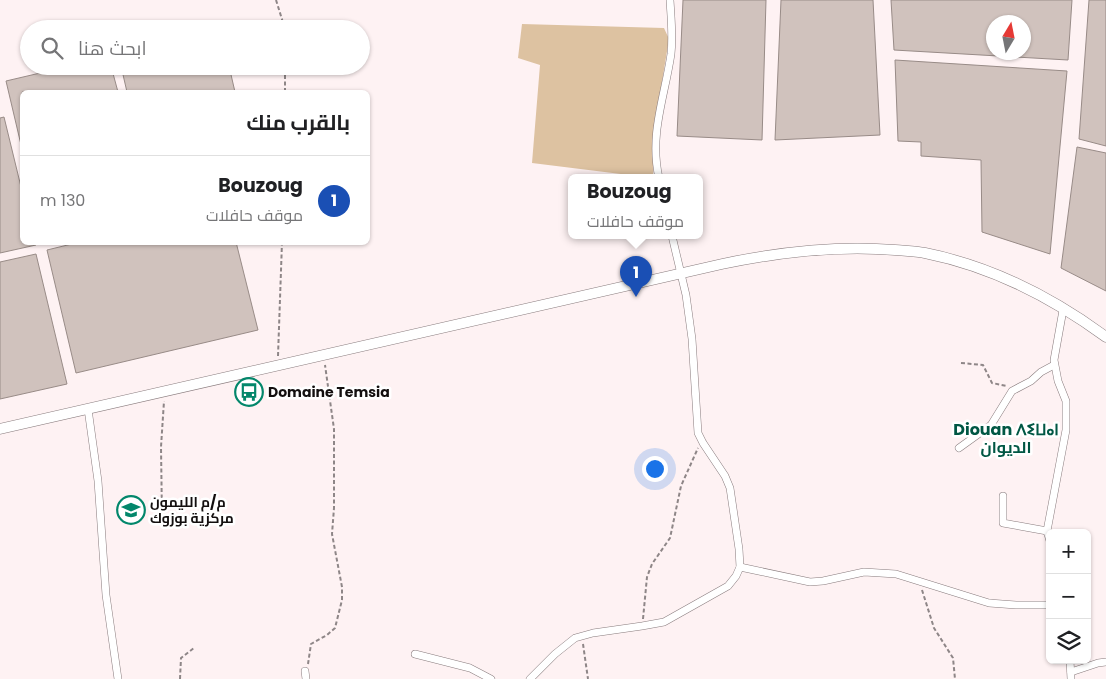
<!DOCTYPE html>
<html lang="ar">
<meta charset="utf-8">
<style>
:root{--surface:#fff;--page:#f6f6f6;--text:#202124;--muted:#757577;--line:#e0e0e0;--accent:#03876b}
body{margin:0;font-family:Poppins,Cairo,"Noto Sans Tifinagh",sans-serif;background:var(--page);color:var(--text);direction:rtl}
.controls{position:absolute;right:15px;bottom:15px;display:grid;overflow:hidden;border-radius:8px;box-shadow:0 1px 4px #0004}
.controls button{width:45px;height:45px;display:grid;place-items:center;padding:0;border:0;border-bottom:1px solid var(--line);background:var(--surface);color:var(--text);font:25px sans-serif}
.compass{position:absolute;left:986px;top:15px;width:45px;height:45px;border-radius:50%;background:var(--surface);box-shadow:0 1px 4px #0004;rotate:10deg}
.you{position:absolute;left:654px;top:468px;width:18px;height:18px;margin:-12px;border:4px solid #fff;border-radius:50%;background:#1a73e8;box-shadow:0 0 0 8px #1a73e833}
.badge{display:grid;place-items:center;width:32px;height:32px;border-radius:50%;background:var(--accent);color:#fff;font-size:16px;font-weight:700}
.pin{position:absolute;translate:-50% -41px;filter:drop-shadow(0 1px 2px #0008)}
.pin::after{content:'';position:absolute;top:26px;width:18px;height:15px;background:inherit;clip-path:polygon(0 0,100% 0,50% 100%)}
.popup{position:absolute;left:568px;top:174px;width:135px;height:65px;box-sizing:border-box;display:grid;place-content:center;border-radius:8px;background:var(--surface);filter:drop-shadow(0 1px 4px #0005);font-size:16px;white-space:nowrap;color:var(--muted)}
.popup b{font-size:19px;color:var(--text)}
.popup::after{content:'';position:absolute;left:50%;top:100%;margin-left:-10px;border:10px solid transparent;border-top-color:var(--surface)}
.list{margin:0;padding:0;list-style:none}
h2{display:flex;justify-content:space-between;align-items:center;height:65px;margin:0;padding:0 20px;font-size:21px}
h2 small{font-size:16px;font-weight:400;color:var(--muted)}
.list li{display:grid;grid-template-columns:32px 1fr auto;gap:15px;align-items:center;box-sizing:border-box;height:90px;padding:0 20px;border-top:1px solid var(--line)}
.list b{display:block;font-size:19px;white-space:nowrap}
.list p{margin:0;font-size:16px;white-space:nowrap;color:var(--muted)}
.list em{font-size:16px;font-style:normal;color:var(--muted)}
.icon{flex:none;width:28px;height:28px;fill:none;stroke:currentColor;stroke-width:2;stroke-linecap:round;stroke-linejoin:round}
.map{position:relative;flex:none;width:1106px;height:679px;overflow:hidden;direction:ltr}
.search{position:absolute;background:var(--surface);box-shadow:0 1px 4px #0004;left:20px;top:20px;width:350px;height:55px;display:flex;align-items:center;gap:12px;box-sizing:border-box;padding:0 18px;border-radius:28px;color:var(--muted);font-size:19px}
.panel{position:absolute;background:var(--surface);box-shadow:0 1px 4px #0004;left:20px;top:90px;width:350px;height:155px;border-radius:8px;direction:rtl}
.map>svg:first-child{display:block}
</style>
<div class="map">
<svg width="1106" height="679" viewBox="0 0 1106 679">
<rect width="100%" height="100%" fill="#fef2f3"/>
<polygon fill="#ddc2a1" points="522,24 664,28 669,39 655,125 653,178 532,163 540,65 518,58"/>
<g fill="#d0c2bd" stroke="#988b87" fill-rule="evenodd">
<polygon points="683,0 766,0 762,140 677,136"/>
<polygon points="781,0 873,0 880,135 775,140"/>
<path d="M891,0H1072L1068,60L894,50ZM994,22H1024V52H994Z"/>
<polygon points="1089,0 1106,0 1106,146 1079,139"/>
<polygon points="895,60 1067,71 1050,254 982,232 981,160 921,156 921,142 898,141"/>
<polygon points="70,66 111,66 118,92 22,92 22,149 6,81"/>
<polygon points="121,66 229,66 235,92 127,92"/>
<polygon points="4,117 22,191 22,242 35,242 36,245 0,253 0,118"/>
<polygon points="1077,147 1106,153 1106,291 1061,268"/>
<polygon points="80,242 236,242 258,330 76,373 47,250"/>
<polygon points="36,254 67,384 0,399 0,262"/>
</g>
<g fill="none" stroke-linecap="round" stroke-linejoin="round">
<defs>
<g id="minor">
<path d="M659,178C649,134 665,96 671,54C673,36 671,18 670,0"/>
<polyline points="88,409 98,481 106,595 118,679"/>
<polyline points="959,448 991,425 1012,391 1031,381 1041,372 1054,365"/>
<polyline points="1003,496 1003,523 1047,531"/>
<polyline points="1050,541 1047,531 1066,430 1066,401 1058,381 1054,360 1063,310"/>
<polyline points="740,567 810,582 823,581 864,572 896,574 989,603 1016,605 1050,605"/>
<polyline points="415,654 470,668 491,679"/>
<polyline points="1070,660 1071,679"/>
<polyline points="305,671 306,679"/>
<polyline points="1071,672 1098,663 1106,662"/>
<polyline points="530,679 555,654 575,638 593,633 642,626 664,622 728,586 736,576 740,567 739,549 730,488 725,476 703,443 698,433 692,339 686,295 672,236"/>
</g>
<path id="secondary" d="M0,429L722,264C779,252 836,245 895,250C905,251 915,251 925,253C990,266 1053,298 1106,337"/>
</defs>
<use href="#minor" stroke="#887b7d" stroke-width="8"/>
<use href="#secondary" stroke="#887b7d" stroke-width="11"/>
<g stroke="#8e8687" stroke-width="2" stroke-dasharray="4 2.5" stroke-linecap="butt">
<polyline points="276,0 285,29"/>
<polyline points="285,92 285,66"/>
<polyline points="278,356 282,242"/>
<polyline points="961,363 983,365 992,383 1007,386"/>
<polyline points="162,518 161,447 164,401"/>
<polyline points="922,590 934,628 953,658 955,679"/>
<polyline points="643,619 647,577 652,564 670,538 681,486 698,448"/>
<polyline points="583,644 588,679"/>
<polyline points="308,664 311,644 327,635 335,628 342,600 342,587 332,534 334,508 334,429 325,365"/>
<polyline points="180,679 181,658 194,648"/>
</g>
<use href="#minor" stroke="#fff" stroke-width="7"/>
<use href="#secondary" stroke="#fff" stroke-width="10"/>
</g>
<defs>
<symbol id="bus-ring" viewBox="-11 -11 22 22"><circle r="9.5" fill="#fff" stroke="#03876b" stroke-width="1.5"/><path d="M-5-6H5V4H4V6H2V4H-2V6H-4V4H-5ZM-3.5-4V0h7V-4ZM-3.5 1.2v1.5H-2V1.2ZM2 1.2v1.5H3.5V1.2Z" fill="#03876b"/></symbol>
<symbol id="school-ring" viewBox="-11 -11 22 22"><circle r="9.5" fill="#fff" stroke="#03876b" stroke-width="1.5"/><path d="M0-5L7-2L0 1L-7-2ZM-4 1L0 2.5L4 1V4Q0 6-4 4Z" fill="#03876b"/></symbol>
</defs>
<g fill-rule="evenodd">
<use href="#bus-ring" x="233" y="376" width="32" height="32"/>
<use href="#school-ring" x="115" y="494" width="32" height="32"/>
</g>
<g text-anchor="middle" stroke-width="5" stroke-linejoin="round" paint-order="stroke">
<g font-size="14" font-weight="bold" fill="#130f0f" stroke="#fff" text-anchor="start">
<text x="268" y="397">Domaine Temsia</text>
<text x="150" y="507">م/م الليمون<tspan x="150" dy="16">مركزية بوزوك</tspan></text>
</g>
<g font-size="16" font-weight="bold" fill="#005744" stroke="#fff">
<text x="1006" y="435">Diouan ⴷⵉⵡⴰⵏ<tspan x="1006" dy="18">الديوان</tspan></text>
</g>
</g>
</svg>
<div class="controls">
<button>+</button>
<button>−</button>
<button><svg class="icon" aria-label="layers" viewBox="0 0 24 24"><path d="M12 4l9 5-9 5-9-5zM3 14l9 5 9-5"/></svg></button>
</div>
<svg class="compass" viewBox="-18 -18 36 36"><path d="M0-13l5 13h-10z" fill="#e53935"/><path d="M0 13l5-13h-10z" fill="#757577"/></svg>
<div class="you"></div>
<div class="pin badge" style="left:636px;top:297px;background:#1a4fb4">1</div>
<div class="popup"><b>Bouzoug</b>موقف حافلات</div>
<div class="search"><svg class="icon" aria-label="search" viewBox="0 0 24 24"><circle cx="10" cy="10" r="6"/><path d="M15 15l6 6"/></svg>ابحث هنا</div>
<section class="panel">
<h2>بالقرب منك<small></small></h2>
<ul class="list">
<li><span class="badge" style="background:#1a4fb4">1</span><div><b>Bouzoug</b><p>موقف حافلات</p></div><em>130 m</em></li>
</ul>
</section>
</div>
